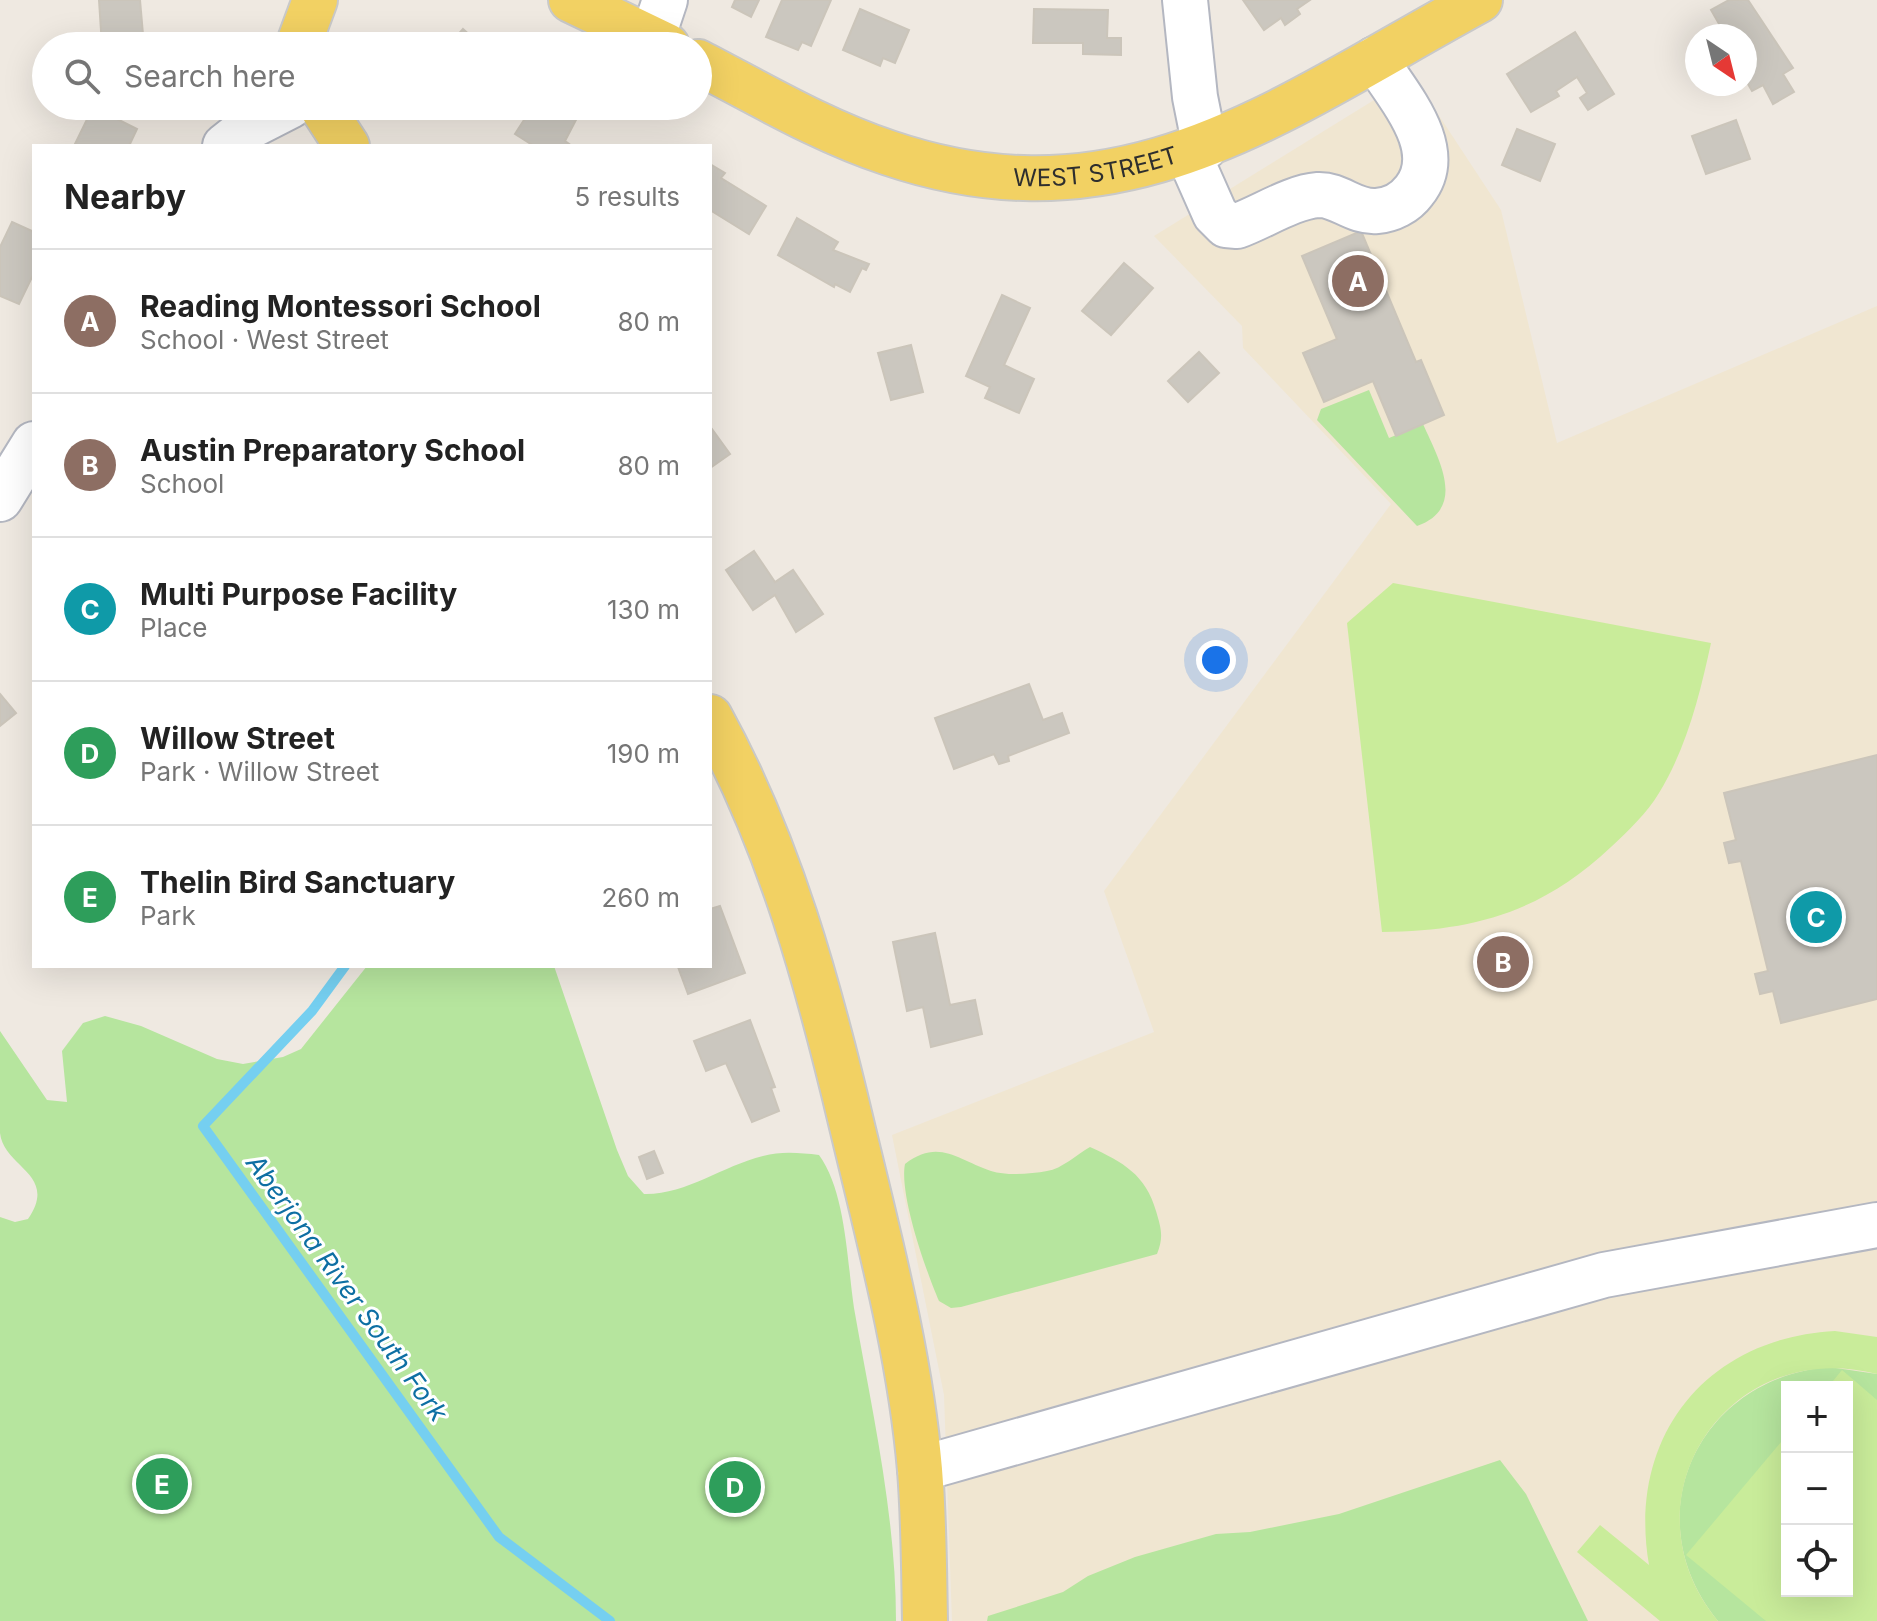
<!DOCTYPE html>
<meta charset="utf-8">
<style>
:root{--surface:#fff;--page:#f6f6f6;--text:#222;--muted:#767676;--line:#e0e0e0;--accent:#1a73e8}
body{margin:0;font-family:Inter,sans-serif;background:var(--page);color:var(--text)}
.controls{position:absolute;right:24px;bottom:24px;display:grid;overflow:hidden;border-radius:0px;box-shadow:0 8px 32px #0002}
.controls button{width:72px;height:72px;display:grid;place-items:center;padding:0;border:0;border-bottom:2px solid var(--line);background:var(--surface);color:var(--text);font:40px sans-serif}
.compass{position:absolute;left:1685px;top:24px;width:72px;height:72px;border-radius:50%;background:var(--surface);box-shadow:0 8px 32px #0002;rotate:145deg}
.you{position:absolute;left:1216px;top:660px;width:28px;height:28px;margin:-20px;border:6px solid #fff;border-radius:50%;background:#1a73e8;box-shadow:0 0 0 12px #1a73e833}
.badge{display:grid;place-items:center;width:52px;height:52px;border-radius:50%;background:var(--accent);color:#fff;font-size:26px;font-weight:700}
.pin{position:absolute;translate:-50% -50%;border:4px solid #fff;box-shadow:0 2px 8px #0006}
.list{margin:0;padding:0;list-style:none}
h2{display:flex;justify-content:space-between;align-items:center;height:104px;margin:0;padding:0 32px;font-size:34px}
h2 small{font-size:26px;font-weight:400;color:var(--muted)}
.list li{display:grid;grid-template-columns:52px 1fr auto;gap:24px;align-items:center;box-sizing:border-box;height:144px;padding:0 32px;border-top:2px solid var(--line)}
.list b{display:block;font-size:30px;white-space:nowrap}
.list p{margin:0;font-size:26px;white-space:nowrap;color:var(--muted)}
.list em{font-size:26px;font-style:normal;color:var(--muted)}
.icon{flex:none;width:44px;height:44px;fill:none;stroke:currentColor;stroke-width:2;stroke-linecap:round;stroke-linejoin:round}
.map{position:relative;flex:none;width:1877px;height:1621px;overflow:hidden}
.search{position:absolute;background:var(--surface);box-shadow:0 8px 32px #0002;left:32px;top:32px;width:680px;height:88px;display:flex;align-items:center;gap:20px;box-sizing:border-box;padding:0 28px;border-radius:44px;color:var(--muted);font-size:30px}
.panel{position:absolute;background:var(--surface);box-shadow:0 8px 32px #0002;left:32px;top:144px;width:680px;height:824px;border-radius:0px}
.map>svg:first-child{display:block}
</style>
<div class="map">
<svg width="1877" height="1621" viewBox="0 0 1877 1621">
<rect width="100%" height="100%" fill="#efe9e1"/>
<path fill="#f0e6d1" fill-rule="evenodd" d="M1413,76L1501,210L1557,443L1877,306V1621H952L944,1395L892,1135L1154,1032L1104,891L1391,504L1243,348L1242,326L1154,236ZM1787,1387H1847V1591H1787Z"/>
<g fill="#b6e59e" fill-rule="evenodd">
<path d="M1369,390L1389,438L1423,424C1438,458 1468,508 1417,526L1317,420L1321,409Z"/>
<path d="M367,966H554L617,1150L628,1176L644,1194C686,1195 722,1166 763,1156C782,1151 800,1153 819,1155C846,1192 847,1261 854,1308C872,1411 896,1515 896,1621H0V1217L15,1222L28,1219C59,1174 4,1168 0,1133C0,1100 0,1064 0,1031L47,1100L67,1102L62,1051L83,1023L105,1016L141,1026L217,1059L243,1064L283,1057L301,1049Z"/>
<path d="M1090,1147C1123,1162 1146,1175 1156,1211C1161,1228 1164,1237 1157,1254L961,1307L951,1308L939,1301C926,1271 899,1195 905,1164C939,1138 958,1160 991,1171C1007,1176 1031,1174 1047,1171C1062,1169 1077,1154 1090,1147Z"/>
<path d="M1829,1367L1877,1374V1621H1718C1633,1517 1698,1378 1829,1367ZM1787,1387H1847V1591H1787Z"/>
<polygon points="1500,1460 1526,1494 1588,1621 987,1621 988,1616 1063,1592 1088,1576 1135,1557 1216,1534 1250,1532 1339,1514"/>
</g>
<g fill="#c9ec9a">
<path d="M1393,583L1711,643C1700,694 1687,747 1659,793C1647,813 1628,831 1611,847C1542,912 1474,931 1382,932L1347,623Z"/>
<path d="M1835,1331L1877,1337V1374C1727,1335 1619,1501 1718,1621H1660L1577,1552L1600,1525L1649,1565C1627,1438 1705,1338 1835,1331Z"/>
<polygon points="1842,1370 1877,1400 1877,1621 1766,1621 1686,1555 1787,1435 1787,1591 1847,1591 1847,1387 1828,1387"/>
</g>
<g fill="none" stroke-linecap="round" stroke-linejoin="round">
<polyline stroke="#75cff0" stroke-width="10" points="345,966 312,1011 203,1126 499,1537 610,1621"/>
</g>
<g fill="#cbc7bf" stroke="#cbc5ba" stroke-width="2">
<polygon points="99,0 140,0 144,46 102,46"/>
<polygon points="735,0 759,0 751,17 732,7"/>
<polygon points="782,0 831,0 811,46 802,42 798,50 766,37"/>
<polygon points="1243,0 1310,0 1297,9 1300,14 1285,25 1281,18 1264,30"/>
<polygon points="1729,0 1748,0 1793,68 1783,74 1794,92 1773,104 1763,85 1752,91 1745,79 1745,36 1726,36 1711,10"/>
<polygon points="860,9 909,30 895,63 883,58 880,66 843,50"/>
<polygon points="1034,9 1108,10 1107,38 1121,38 1121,55 1083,54 1083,43 1033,43"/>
<polygon points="463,29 482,46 448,46"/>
<polygon points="1575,32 1614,94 1588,110 1580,98 1587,93 1577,77 1556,91 1559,96 1531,112 1507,74"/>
<polygon points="533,106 570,106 580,112 565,141 572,146 534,146 515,134"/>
<polygon points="93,107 137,129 129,146 74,146"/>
<polygon points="1736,120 1750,159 1706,174 1692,136"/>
<polygon points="1517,129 1555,144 1540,181 1502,165"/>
<polygon points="710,164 725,173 721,178 766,206 749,234 710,210"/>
<polygon points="797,218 838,242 833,250 869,264 866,270 862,268 850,292 835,284 834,287 778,255"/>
<polygon points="12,222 34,232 34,273 19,304 0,296 0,247"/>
<polygon points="1361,231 1416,362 1421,360 1444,415 1396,436 1373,381 1324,402 1303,353 1337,339 1302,256"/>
<polygon points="1124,263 1153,288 1111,335 1082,311"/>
<polygon points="1002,295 1030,308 1004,365 1034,379 1019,413 985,398 990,387 966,376"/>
<polygon points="911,345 923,392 891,400 878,353"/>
<polygon points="1199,352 1219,373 1188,402 1168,381"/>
<polygon points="712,429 730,454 710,468 710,430"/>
<polygon points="754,551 775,582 793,570 823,614 796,632 775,595 753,610 726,570"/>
<polygon points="1029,684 1043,720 1062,713 1069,733 1008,756 1009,761 999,764 994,754 954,769 935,718"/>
<polygon points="0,694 16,713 0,726"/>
<polygon points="1877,755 1877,999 1781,1023 1773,991 1760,994 1755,974 1768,971 1741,861 1729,863 1724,843 1736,840 1724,793"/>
<polygon points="720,906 745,973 688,994 678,967 710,966 710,909"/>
<polygon points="935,933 950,1005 975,1000 982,1034 931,1047 923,1007 907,1011 893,942"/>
<polygon points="750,1020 775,1087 771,1088 779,1111 752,1122 726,1063 706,1071 694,1041"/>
<polygon points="654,1151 663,1173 647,1179 639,1157"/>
</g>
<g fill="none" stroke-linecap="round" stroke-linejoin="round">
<defs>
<g id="minor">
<polyline points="1185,0 1195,97 1205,147"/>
<polyline points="652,39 665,0"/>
<polyline points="225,146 249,127 290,106"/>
<path d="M1188,153L1215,214L1226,225L1237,226C1262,217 1292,197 1318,195C1339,194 1354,213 1377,211C1391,210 1405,203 1414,191C1448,149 1397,95 1375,59"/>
<polyline points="0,499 34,444"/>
<polyline points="920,1469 1604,1275 1877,1225"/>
</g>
<g id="major">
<polyline points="571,0 667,46"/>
<polyline points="298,46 315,0"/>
<path id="s1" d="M698,62C760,94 822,131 889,153C1125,233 1283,107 1480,0"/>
<polyline points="321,106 347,146"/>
<path d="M710,717C780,844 819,986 852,1126C879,1239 910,1354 920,1470C924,1520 924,1571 925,1621"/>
</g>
</defs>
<use href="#minor" stroke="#b4b7c1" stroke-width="48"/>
<use href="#major" stroke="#c9c9c9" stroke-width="48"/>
<use href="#minor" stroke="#fff" stroke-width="44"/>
<use href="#major" stroke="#f2d163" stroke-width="44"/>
</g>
<g text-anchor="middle" stroke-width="6" stroke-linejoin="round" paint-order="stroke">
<g font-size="24" fill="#2e2e2e" stroke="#fff">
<text dy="8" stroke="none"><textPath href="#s1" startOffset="422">WEST STREET</textPath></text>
</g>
<g font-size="26" font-style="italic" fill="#0d6fa3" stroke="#fff">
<text transform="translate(347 1288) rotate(54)" y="9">Aberjona River South Fork</text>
</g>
</g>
</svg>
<div class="controls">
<button>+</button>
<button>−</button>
<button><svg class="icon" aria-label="locate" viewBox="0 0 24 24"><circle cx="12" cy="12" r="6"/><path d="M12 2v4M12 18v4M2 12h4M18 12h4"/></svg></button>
</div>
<svg class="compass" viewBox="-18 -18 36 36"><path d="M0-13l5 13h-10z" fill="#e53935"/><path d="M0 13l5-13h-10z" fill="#767676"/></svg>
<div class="you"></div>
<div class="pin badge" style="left:1358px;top:281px;background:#8d6e63">A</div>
<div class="pin badge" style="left:1503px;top:962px;background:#8d6e63">B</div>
<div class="pin badge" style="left:1816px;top:917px;background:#0f9aa8">C</div>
<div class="pin badge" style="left:735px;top:1487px;background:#2e9e5b">D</div>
<div class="pin badge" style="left:162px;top:1484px;background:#2e9e5b">E</div>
<div class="search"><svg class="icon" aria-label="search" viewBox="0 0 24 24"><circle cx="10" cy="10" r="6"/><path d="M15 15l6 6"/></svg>Search here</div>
<section class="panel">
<h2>Nearby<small>5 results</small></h2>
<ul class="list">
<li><span class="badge" style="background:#8d6e63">A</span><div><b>Reading Montessori School</b><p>School · West Street</p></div><em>80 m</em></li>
<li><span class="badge" style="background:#8d6e63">B</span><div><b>Austin Preparatory School</b><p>School</p></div><em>80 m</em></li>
<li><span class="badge" style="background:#0f9aa8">C</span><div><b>Multi Purpose Facility</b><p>Place</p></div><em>130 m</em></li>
<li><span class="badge" style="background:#2e9e5b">D</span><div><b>Willow Street</b><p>Park · Willow Street</p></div><em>190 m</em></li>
<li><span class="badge" style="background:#2e9e5b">E</span><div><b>Thelin Bird Sanctuary</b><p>Park</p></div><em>260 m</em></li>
</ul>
</section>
</div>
